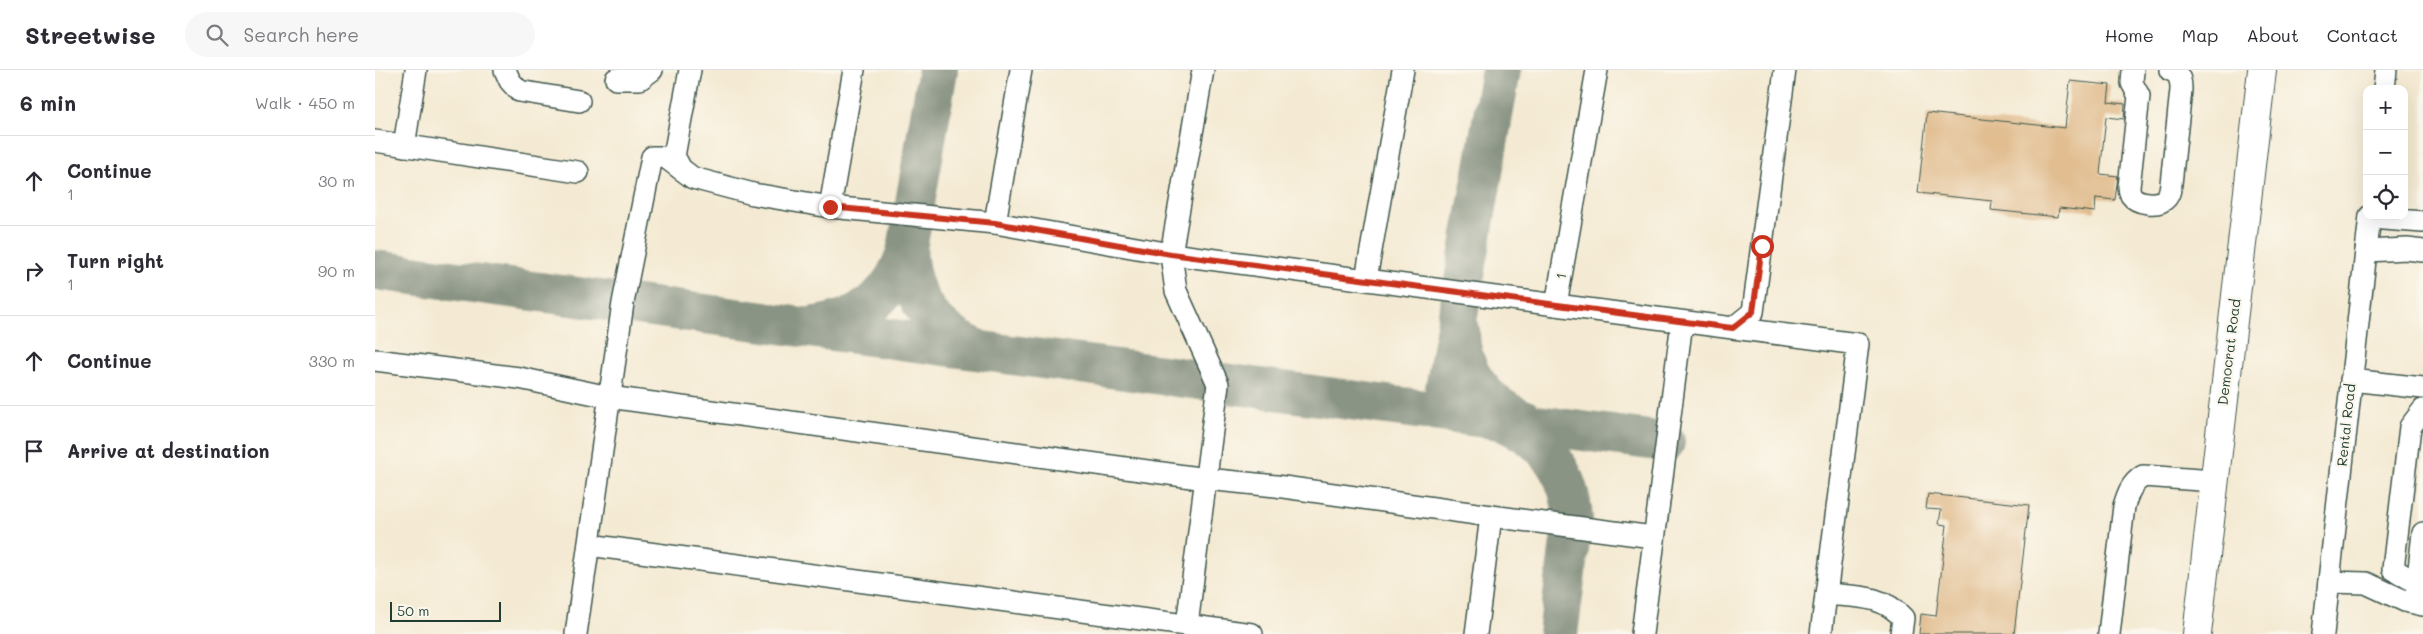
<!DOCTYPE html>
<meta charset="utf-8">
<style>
:root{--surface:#fff;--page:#f7f7f7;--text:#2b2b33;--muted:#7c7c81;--line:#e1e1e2}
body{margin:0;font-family:Mali,sans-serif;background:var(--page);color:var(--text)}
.controls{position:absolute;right:15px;top:15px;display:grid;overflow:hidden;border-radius:10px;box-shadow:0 5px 20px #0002}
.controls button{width:45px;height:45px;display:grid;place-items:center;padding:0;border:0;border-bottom:1px solid var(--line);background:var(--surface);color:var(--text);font:25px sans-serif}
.scale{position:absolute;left:15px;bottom:12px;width:111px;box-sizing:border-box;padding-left:5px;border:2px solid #1f3d34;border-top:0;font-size:14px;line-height:18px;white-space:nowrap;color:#1f3d34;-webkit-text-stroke:4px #fbf7ec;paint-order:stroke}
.stop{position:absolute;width:15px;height:15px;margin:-11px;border:4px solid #c8321e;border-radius:50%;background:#fff}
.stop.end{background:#c8321e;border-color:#fff;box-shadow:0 1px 5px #0008}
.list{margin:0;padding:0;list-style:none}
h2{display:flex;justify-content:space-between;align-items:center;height:65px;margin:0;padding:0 20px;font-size:21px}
h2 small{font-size:16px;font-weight:400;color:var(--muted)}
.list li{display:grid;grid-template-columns:32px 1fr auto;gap:15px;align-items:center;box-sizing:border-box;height:90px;padding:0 20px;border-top:1px solid var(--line)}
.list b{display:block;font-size:19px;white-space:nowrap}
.list p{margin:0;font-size:16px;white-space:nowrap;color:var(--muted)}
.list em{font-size:16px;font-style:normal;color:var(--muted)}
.icon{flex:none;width:28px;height:28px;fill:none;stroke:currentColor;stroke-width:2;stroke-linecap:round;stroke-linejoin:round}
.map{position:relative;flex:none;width:2048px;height:564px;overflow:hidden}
header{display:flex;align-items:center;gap:30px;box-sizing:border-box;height:70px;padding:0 25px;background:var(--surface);border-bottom:1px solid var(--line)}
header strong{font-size:24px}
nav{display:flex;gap:28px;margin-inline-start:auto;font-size:18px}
.search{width:350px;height:45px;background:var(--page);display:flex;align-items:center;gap:12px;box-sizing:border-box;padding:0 18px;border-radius:28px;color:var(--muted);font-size:19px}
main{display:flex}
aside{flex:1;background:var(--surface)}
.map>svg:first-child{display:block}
</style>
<header>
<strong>Streetwise</strong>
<div class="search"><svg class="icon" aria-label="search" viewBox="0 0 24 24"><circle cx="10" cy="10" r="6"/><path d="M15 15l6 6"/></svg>Search here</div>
<nav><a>Home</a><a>Map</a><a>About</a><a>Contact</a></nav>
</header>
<main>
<aside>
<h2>6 min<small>Walk · 450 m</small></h2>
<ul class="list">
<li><svg class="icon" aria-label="ahead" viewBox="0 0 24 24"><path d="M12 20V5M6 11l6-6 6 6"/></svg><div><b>Continue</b><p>1</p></div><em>30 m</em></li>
<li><svg class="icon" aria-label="right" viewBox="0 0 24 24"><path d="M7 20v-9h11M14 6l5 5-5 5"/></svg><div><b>Turn right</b><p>1</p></div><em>90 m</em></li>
<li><svg class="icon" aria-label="ahead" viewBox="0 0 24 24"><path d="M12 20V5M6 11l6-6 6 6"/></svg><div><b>Continue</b></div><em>330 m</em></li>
<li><svg class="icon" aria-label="arrive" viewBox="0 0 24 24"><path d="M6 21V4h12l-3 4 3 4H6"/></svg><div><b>Arrive at destination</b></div></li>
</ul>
</aside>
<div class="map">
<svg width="2048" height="564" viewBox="0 0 2048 564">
<rect width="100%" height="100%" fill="#fbf7ec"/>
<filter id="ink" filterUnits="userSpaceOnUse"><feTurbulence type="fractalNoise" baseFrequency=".02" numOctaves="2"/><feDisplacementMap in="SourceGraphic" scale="10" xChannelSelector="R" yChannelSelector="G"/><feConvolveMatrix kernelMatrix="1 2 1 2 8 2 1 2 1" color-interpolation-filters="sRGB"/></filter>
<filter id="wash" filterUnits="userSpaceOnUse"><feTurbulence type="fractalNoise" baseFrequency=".0096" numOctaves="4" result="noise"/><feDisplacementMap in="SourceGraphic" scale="20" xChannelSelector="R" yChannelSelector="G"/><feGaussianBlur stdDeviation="1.12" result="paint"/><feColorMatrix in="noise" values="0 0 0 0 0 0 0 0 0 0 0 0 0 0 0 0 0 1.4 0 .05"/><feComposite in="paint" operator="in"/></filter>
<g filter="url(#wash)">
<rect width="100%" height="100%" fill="#f4ead3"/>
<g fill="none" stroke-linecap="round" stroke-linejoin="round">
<g stroke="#8a9484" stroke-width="40">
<path d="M532,179C535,227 555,258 600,278"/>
<polyline points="0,200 1290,372"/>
<path d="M440,256C488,249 518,225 532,179L563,0"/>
<path d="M1085,260C1084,301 1112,336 1150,350"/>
<polyline points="1066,342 1126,0"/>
<path d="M1131,353C1172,371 1195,404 1198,449L1183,564"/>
</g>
</g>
<g id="blocks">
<g fill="#e1bd90">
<polygon points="1695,11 1735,15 1733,32 1750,34 1749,49 1731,47 1725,104 1743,106 1740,130 1721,128 1720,142 1684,138 1683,147 1616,140 1617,131 1543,123 1552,43 1690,58"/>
<polygon points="1553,424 1654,435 1639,564 1544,564 1546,544 1561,546 1572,455 1564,454 1566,440 1551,439"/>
</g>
</g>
</g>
<g filter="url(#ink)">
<use href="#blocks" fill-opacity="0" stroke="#3f574c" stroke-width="1"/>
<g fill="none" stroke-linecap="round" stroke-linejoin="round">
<defs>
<g id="minor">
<polyline points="130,0 135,11 144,21 204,31"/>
<polyline points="315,0 299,86 306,99 318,108 378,124 455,137 620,153"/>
<polyline points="646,0 620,153 796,184 1181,235"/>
<polyline points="1222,0 1181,235 1358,258 1378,242 1410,0"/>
<path d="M1758,0L1757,13L1764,26L1754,117C1754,120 1755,123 1756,125C1762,134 1784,136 1790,129C1795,125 1795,119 1796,114L1806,20C1806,11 1805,3 1795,0"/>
<polyline points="241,9 265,9 277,0"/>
<polyline points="2009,19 2011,0"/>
<polyline points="0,71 203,102"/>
<polyline points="29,76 41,0"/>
<polyline points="455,137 479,0"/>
<polyline points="1995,148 2048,152"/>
<polyline points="1991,181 2032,179 2048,181"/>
<polyline points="991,209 1028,0"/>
<polyline points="1358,258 1483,274 1446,564"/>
<polyline points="0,290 144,308 234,327 831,409 901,416 1116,446 1101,564"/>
<polyline points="1976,310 2048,318"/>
<polyline points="1116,446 1278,467"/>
<polyline points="214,475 877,564"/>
<polyline points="1954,512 1991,513 2030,531 2048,535"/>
<polyline points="2042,513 2018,499 2035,357 2048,340"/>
<path d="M1451,524C1480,527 1507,524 1528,548L1526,564"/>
<polyline points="2041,526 2048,463"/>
<polyline points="812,555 843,314 801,221 796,184 828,0"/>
<polyline points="201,564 248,233 277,87 290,87 306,99"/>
<polyline points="1267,564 1307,252"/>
<path d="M1734,564L1749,436C1753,423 1756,414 1768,406L1840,411"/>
<polyline points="1948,564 1995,146"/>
</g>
<polyline id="major" points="1822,564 1887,0"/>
</defs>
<use href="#minor" stroke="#3f574c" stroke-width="24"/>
<use href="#major" stroke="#3f574c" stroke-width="30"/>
<use href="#minor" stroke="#fff" stroke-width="21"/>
<use href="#major" stroke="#fff" stroke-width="28"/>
</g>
</g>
<g fill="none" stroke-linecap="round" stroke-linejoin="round" filter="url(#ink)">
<polyline stroke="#c8321e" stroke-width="6" points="455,137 620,153 796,184 1349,257 1358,258 1378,242 1387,176"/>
</g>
<g text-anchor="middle" stroke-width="4.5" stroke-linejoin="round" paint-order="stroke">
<g font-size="14" fill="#1f3d34" stroke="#fbf7ec">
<text transform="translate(1186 206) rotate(-80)" y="5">1</text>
<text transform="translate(1854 282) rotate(-83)" y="5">Democrat Road</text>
<text transform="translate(1971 355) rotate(-84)" y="5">Rental Road</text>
</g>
</g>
</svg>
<div class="controls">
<button>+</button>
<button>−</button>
<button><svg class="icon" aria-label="locate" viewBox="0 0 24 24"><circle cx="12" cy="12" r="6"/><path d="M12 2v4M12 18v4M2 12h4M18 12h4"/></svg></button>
</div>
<div class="scale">50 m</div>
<div class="stop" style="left:1387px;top:176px"></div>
<div class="stop end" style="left:455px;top:137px"></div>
</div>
</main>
